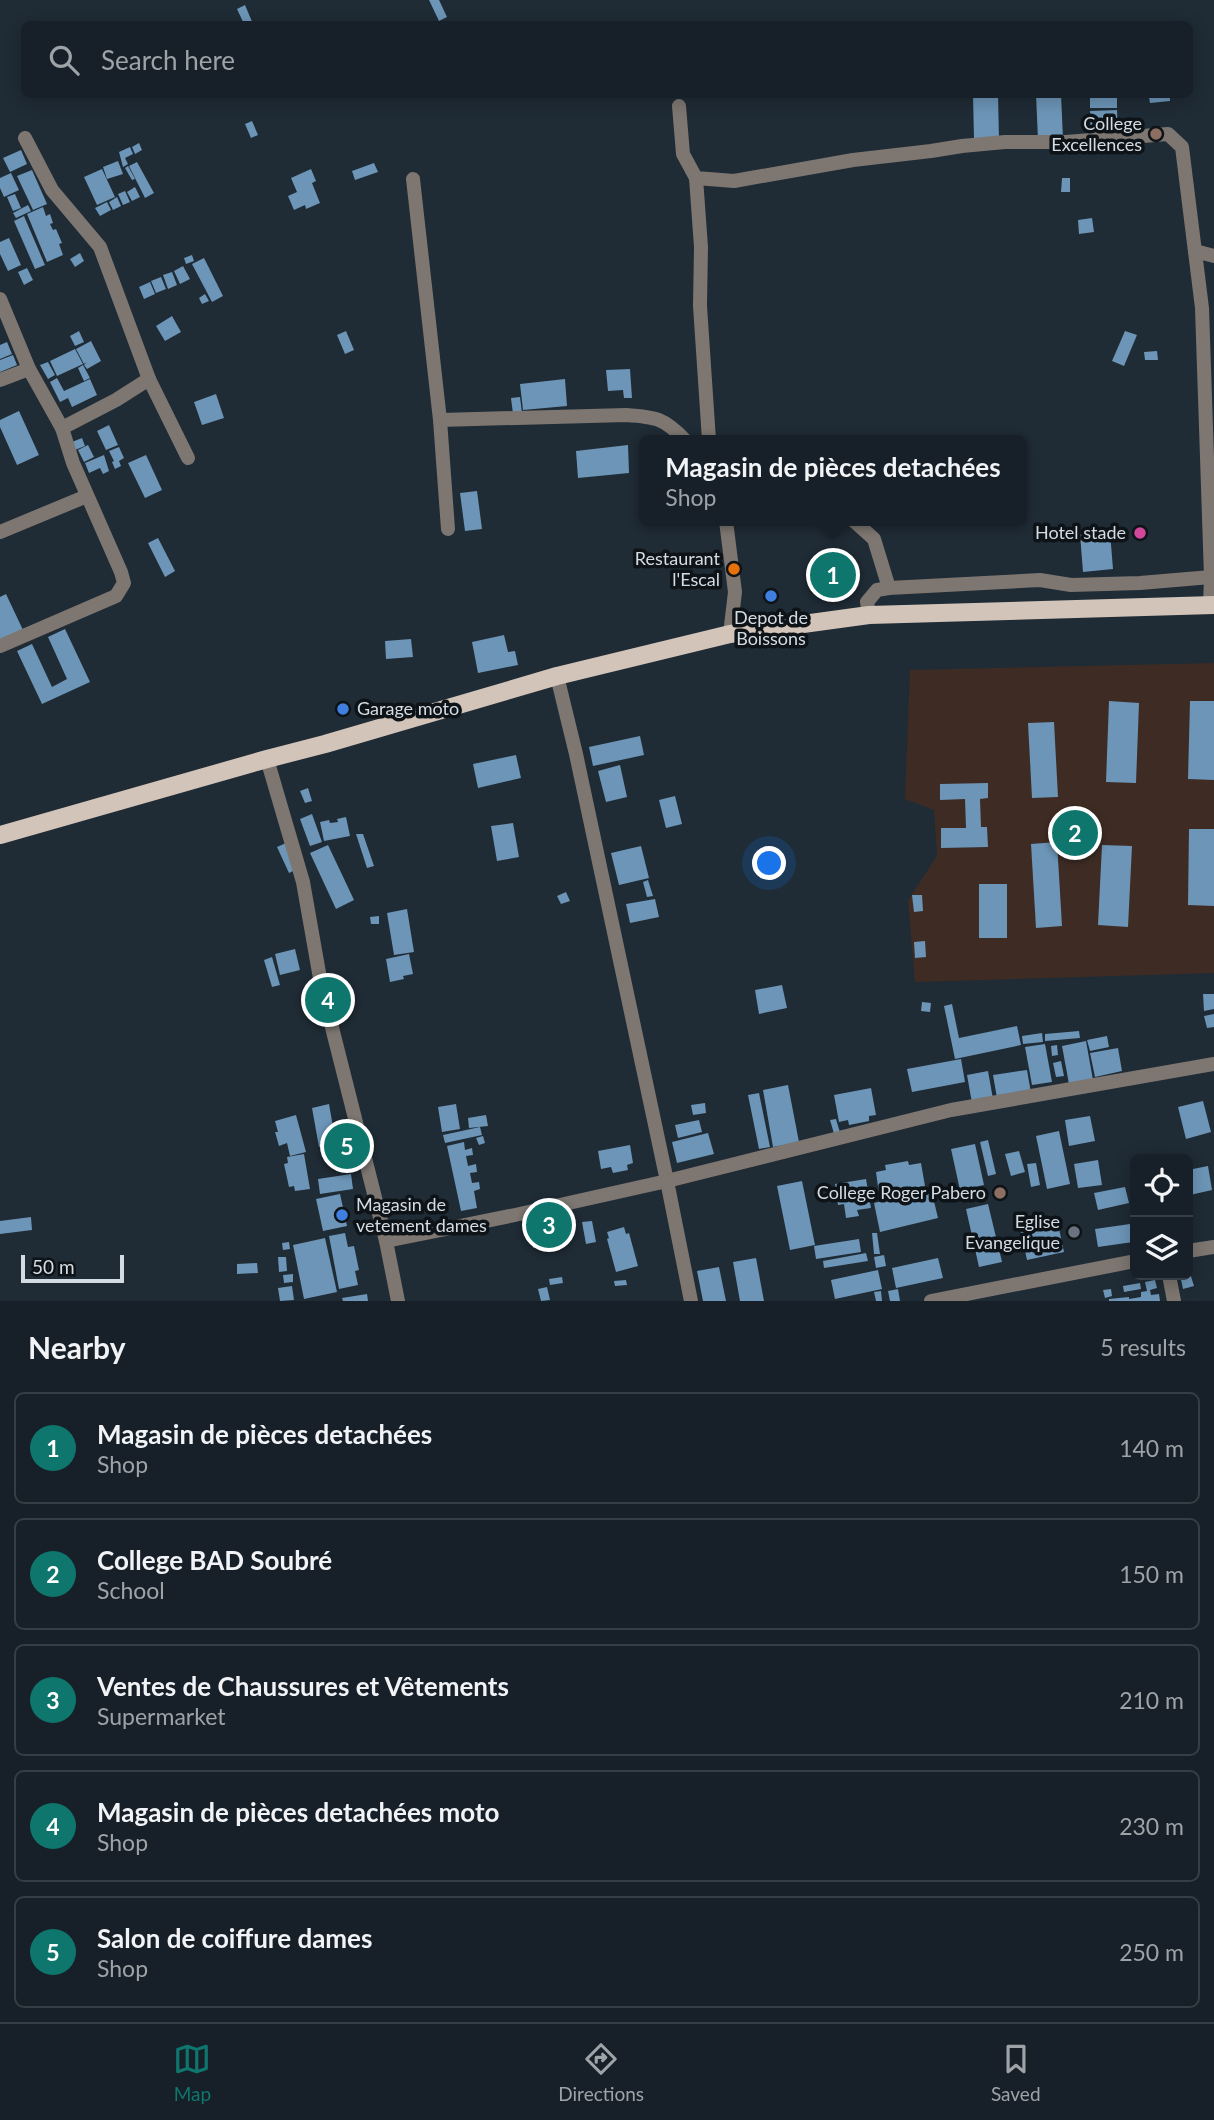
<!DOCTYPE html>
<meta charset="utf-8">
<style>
:root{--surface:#172028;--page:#202830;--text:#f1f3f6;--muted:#9ea3a8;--line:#363e45;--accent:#0f766e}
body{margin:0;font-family:Lato,sans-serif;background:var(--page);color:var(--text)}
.controls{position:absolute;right:21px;bottom:21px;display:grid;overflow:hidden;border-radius:10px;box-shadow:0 4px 18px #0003}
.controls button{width:63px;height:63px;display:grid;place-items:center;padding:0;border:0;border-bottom:2px solid var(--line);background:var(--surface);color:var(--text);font:35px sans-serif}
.scale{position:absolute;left:21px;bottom:18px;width:103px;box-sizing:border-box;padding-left:7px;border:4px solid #d4dce3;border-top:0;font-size:19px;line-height:24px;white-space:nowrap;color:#d4dce3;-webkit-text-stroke:5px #0d1317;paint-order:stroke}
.you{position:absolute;left:770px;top:864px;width:24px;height:24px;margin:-18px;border:5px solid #fff;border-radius:50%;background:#1a73e8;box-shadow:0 0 0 10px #1a73e833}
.badge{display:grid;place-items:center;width:46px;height:46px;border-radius:50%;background:var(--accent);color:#fff;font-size:23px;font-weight:700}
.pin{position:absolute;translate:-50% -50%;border:4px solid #fff;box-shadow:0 2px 7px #0006}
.popup{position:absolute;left:639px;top:435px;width:388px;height:91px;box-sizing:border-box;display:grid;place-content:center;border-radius:10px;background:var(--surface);filter:drop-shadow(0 2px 5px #0005);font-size:23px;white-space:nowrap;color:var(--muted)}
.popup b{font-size:26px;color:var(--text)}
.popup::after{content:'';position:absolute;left:50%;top:100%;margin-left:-14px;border:14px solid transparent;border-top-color:var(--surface)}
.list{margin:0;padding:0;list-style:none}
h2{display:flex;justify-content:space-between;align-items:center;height:91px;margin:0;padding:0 28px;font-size:30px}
h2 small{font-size:23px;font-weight:400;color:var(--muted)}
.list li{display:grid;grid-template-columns:46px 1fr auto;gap:21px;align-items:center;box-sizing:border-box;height:112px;margin:0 14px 14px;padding:0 14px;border:2px solid var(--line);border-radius:10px}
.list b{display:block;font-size:26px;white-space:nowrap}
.list p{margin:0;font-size:23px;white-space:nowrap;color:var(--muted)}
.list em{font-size:23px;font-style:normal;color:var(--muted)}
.icon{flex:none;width:38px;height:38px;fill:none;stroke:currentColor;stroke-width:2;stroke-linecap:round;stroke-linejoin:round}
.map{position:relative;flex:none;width:1214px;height:1301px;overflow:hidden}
.search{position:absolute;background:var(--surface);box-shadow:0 4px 18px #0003;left:21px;right:21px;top:21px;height:77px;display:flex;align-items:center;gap:18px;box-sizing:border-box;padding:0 24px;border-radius:10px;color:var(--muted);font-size:26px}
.sheet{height:721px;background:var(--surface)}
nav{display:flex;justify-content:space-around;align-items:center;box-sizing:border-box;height:98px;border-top:2px solid var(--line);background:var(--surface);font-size:19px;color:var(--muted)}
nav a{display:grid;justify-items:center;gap:4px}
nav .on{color:var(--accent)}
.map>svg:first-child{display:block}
</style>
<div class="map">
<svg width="1214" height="1301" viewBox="0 0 1214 1301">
<rect width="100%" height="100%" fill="#1f2b35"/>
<polygon fill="#3e2c24" points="1214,663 1214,973 915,982 908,900 937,856 934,810 905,799 910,670"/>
<g fill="#6c95b7">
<polygon points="429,0 439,0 447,17 439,21"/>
<polygon points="245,5 253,24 244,24 237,9"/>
<polygon points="973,94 998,94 999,139 974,140"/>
<polygon points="1036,94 1061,94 1063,139 1038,140"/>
<rect x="1090" y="94" width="27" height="14"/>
<polygon points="1153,94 1170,94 1170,101 1150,103 1149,97 1153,97"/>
<polygon points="1117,110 1118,137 1091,137 1090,111"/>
<polygon points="252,121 258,135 251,138 245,124"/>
<polygon points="139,143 142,150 135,154 132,147"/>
<polygon points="130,147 133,154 125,158 128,164 123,167 119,152"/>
<polygon points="21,150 27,164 10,172 3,158"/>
<polygon points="118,161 123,174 107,179 103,167"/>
<polygon points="137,162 154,193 145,198 129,166"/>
<polygon points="374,163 378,172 355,180 352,171"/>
<polygon points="128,166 135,179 132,180 125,168"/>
<polygon points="102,169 115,197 97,205 84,177"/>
<polygon points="311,169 316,181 312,183 320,203 306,209 305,205 294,210 288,196 297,192 291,178"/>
<polygon points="32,170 47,204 33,210 17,176"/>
<polygon points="11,173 19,190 4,197 0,188 0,178"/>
<polygon points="1062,178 1070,178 1070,192 1061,192"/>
<polygon points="135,187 140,197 132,201 127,192"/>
<polygon points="125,191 130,202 123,205 118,194"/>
<polygon points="15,194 21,208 13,211 7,197"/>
<polygon points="117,197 121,206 113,210 109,202"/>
<polygon points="107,202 111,210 100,216 95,208"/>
<polygon points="28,205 31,211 16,218 13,213"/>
<polygon points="43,207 46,216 50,214 53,223 50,224 53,230 56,229 62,243 59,244 63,255 47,262 27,214"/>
<polygon points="24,216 45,265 35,269 14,221"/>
<polygon points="1092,218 1094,232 1079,234 1078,220"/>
<polygon points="9,238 21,265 8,271 0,254 0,242"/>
<polygon points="80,253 84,261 75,267 70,259"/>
<polygon points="192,255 194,261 186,264 184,258"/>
<polygon points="204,258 223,296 212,302 192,264"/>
<polygon points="183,266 190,279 180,284 174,271"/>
<polygon points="27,268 33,280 24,285 18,272"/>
<polygon points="172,272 177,285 168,289 163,275"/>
<polygon points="161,277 166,289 156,293 151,281"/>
<polygon points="150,282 155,294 144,299 139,287"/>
<polygon points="205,294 209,301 202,304 199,298"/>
<polygon points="172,316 181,332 165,341 156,326"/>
<polygon points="79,331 84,342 75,346 70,336"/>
<polygon points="346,331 354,350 345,354 337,335"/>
<polygon points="1125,331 1137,335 1124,366 1112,361"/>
<polygon points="91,341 101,361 87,369 84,365 87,362 84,364 76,349"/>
<polygon points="7,342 12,354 0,359 0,345"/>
<polygon points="75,349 83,364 57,376 50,361"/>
<polygon points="1157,351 1158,360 1145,360 1144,352"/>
<polygon points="13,355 17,365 0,372 0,360"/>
<polygon points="48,362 55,375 48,379 40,365"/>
<polygon points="83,365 90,378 84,381 78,368"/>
<polygon points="630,369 632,398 624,398 623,390 608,391 606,370"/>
<polygon points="57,378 64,391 90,379 97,395 72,407 68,398 60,402 50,382"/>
<polygon points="565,379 567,406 523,410 520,384"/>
<polygon points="216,394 224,418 202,425 194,402"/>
<polygon points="520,397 522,413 513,414 511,398"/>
<polygon points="19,411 39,455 17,465 0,427 0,420"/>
<polygon points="109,425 118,445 106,450 97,431"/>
<polygon points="82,438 85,446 75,450 72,442"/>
<polygon points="88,445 94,457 84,462 78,450"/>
<polygon points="628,445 629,473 578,478 576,451"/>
<polygon points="119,447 124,458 119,461 121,466 115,469 112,462 114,461 109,451"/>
<polygon points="104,455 109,471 103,474 100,468 89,473 85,463"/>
<polygon points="146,455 162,490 145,498 128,463"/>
<polygon points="477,491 482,529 465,531 460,493"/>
<polygon points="1110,532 1113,569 1083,572 1080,534"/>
<polygon points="158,538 175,571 165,577 148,543"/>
<polygon points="6,594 23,630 0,641 0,597"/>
<polygon points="65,629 90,682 42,704 17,651 32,644 52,687 67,679 48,637"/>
<polygon points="504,635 508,652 515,651 518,665 478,673 472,642"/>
<polygon points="411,639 413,657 386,659 385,641"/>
<polygon points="1109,701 1139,703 1136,783 1106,782"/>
<polygon points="1190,701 1214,701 1214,780 1188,779"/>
<polygon points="1054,722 1058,797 1032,798 1028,723"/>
<polygon points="640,736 644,755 593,766 589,747"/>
<polygon points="516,755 521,778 478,788 473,764"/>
<polygon points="620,765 627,797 606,802 598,771"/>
<polygon points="988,783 988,798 980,799 981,827 987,827 988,847 941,848 941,828 966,828 965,799 940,800 940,784"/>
<polygon points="308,788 312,801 305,803 300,791"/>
<polygon points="675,796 682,824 666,828 659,800"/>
<polygon points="312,814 322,842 310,846 300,819"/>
<polygon points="346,817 350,836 324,841 320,822 329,820 330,823 338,822 337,819"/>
<polygon points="513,823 519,857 497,861 491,826"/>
<polygon points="1189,829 1214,829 1214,906 1188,905"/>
<polygon points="356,834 363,834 374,866 367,868"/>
<polygon points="1057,842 1062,926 1036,928 1031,844"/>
<polygon points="286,843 297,869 289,873 277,847"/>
<polygon points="328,845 354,900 336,909 310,853"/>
<polygon points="1102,845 1132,846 1128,927 1098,925"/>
<polygon points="641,846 649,878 619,885 611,853"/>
<polygon points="648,880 653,896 647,897 643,882"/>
<rect x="979" y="884" width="28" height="54"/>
<polygon points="566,892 570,901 561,904 557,896"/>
<polygon points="912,895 922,895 923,911 914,912"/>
<polygon points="655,899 659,917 630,923 626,904"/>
<polygon points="407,909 414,952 394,955 387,913"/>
<polygon points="379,916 379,924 371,924 370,917"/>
<polygon points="925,941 926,957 915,958 914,942"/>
<polygon points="295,949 300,970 280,975 275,954"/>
<polygon points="409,954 413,974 403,976 404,979 390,982 386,959"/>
<polygon points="272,957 280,985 272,987 264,960"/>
<polygon points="782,985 787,1008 759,1014 755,990"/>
<polygon points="1203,994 1214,994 1214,1009 1204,1011"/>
<polygon points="922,1002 931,1003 930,1012 921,1011"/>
<polygon points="952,1004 959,1038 1017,1026 1021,1045 955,1059 944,1006"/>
<polygon points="1214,1014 1214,1027 1207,1028 1204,1016"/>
<polygon points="1079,1031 1080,1038 1045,1041 1045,1034"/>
<polygon points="1042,1033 1043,1042 1023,1044 1022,1036"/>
<polygon points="1107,1036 1109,1047 1090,1051 1087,1040"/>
<polygon points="1086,1041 1093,1080 1069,1084 1062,1046"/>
<polygon points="1045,1044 1052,1082 1032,1085 1025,1047"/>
<polygon points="1057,1045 1058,1055 1052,1056 1051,1046"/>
<polygon points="1118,1048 1122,1071 1095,1077 1090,1053"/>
<polygon points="961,1059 965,1082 912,1092 907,1069"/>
<polygon points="1061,1061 1064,1076 1056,1077 1053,1063"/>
<polygon points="1027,1070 1031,1093 997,1098 993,1075"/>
<polygon points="988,1071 993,1099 972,1103 967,1075"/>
<polygon points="788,1085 799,1142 773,1147 763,1090"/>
<polygon points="871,1088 876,1115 869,1116 869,1121 849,1125 848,1120 839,1122 834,1095"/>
<polygon points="759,1093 770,1147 759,1149 748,1095"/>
<polygon points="1203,1101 1211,1132 1186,1139 1178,1107"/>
<polygon points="705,1103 706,1113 693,1115 691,1105"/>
<polygon points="329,1104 336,1144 319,1147 312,1108"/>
<polygon points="456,1104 460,1129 442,1132 438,1107"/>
<polygon points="296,1115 306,1152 290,1156 287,1143 279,1146 275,1132 278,1132 275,1121"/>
<polygon points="486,1115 488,1126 469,1128 468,1118"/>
<polygon points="1090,1116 1095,1141 1069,1146 1065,1120"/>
<polygon points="836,1119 841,1136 835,1137 830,1120"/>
<polygon points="699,1120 702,1132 678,1138 675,1125"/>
<polygon points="480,1127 482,1135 445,1143 443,1135"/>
<polygon points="1059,1131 1070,1184 1047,1189 1036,1136"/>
<polygon points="708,1133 714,1154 677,1163 672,1142"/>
<polygon points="483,1136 485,1143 479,1145 476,1138"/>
<polygon points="988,1140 996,1174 988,1176 980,1142"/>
<polygon points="464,1142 465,1150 472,1148 473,1155 466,1156 468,1166 476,1164 477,1172 470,1173 472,1183 479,1182 480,1189 474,1191 477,1208 461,1211 447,1146"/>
<polygon points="975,1144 984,1185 960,1190 951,1149"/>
<polygon points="630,1145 633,1163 627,1165 628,1170 613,1173 611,1167 601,1169 598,1151"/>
<polygon points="1019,1151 1025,1172 1011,1176 1005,1154"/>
<polygon points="304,1154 310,1189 295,1191 294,1186 289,1187 284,1164 288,1163 287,1157"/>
<polygon points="1098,1160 1102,1185 1078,1188 1074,1164"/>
<polygon points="908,1161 909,1165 921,1163 925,1186 879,1194 876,1172 886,1170 885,1165"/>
<polygon points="1036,1163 1040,1185 1031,1187 1027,1164"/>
<polygon points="1208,1166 1212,1190 1190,1195 1188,1170"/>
<polygon points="351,1174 353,1189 320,1194 318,1179"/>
<polygon points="866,1179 871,1208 857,1210 859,1216 846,1218 844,1204 838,1205 835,1184"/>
<polygon points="802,1181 815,1245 790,1250 777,1186"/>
<polygon points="1125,1187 1129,1203 1098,1210 1094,1193"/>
<polygon points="931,1189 938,1218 880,1232 874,1203"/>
<polygon points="340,1194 347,1226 323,1231 316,1199"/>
<polygon points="988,1204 1002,1262 979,1267 966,1209"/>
<polygon points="31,1217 32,1230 0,1234 0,1221"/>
<polygon points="592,1221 596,1242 586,1244 582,1222"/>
<polygon points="1058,1224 1064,1252 1027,1260 1021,1232"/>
<polygon points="1130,1224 1133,1242 1098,1247 1095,1229"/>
<polygon points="624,1227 626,1234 629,1233 638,1266 616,1272 607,1239 609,1238 607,1232"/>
<polygon points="552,1232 554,1244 533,1248 531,1235"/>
<polygon points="345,1233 348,1247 354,1246 359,1270 355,1271 358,1285 339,1289 329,1236"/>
<polygon points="872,1233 877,1233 880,1254 874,1254"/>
<polygon points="325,1238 337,1292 304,1299 293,1245"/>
<polygon points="859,1239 861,1252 816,1259 814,1246"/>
<polygon points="289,1242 290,1249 283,1250 282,1243"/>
<polygon points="866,1253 868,1261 824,1268 823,1261"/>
<polygon points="884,1255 886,1266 876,1268 874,1257"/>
<polygon points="278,1257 286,1257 287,1271 279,1272"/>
<polygon points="756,1258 764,1301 740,1301 733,1262"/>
<polygon points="938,1258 943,1278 896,1288 892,1268"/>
<polygon points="257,1263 258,1273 237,1274 237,1264"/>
<polygon points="719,1267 726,1301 703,1301 697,1271"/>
<polygon points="1188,1267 1194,1286 1183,1289 1180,1275 1188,1275"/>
<polygon points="878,1270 882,1289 835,1299 831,1280"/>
<polygon points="293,1274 293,1282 284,1283 283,1275"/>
<polygon points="562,1277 563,1283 550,1285 549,1279"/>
<polygon points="626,1280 627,1285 615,1286 614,1281"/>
<polygon points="1155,1280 1157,1288 1150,1290 1151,1295 1159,1294 1160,1301 1109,1301 1109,1299 1129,1297 1129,1299 1141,1297 1141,1292 1147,1291 1145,1282"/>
<polygon points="1140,1283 1141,1289 1124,1292 1123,1286"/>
<polygon points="292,1286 294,1300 280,1301 278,1288"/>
<polygon points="547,1287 550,1300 541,1301 538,1289"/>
<polygon points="898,1289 900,1301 890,1301 888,1291"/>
<polygon points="1111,1289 1112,1296 1105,1298 1103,1290"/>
<polygon points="881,1291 882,1301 876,1301 874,1292"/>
<polygon points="367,1294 368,1301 343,1301 342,1298"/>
</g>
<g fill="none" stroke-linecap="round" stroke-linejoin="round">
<g stroke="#7d7671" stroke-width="14">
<polyline points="679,106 683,154 696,178 734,181 853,160 931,151 962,146 1005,142 1066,142 1168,134 1182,147 1202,308 1211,577 1210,605"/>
<polyline points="696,178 701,247 700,306 709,440"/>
<polyline points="413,179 440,420 448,529"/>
<polyline points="1195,251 1214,256"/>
<polyline points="0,299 29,369 62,428 116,400 149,379 100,247 52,190 25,138"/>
<polyline points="149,379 188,458"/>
<polyline points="0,380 29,369"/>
<path d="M440,420L626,415C656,417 664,418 685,440"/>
<polyline points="726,521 735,592 730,634"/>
<polyline points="854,521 874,539 889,588"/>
<polyline points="0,532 87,496"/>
<polyline points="869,615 867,602 877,590 889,588 1040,580 1071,585 1140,583 1211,577"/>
<polyline points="0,646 116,596 124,583 121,572 73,463 62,428"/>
<polyline points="267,759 303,882 321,984 386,1241 398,1301"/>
<polyline points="386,1241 515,1215 667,1181 576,754 557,676"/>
<polyline points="1188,1251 1214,1247"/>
<polyline points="1169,1275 1174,1301"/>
<polyline points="691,1301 667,1181 951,1110 1214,1064"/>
<polyline points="931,1301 1135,1261"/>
</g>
<polyline stroke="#d2c4b9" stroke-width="18" points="0,835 267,759 325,744 557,676 730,634 869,615 1214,605"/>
</g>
<g fill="#8d6e63" stroke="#0d1317" stroke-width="2.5">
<circle cx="1156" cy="134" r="7"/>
<circle cx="1000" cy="1193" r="7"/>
</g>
<circle fill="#d1479c" stroke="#0d1317" stroke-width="2.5" cx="1140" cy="533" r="7"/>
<circle fill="#e8710a" stroke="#0d1317" stroke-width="2.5" cx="734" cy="569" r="7"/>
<g fill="#3f7fe0" stroke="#0d1317" stroke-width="2.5">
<circle cx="771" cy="596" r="7"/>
<circle cx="343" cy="709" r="7"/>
<circle cx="342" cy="1215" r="7"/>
</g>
<circle fill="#6b7280" stroke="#0d1317" stroke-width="2.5" cx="1074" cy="1232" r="7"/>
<g text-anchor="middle" stroke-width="7" stroke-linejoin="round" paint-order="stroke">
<g font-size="18" fill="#d4dce3" stroke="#0d1317" text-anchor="end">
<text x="1142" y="130">College<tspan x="1142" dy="21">Excellences</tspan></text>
<text x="1126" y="539">Hotel stade</text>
<text x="720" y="565">Restaurant<tspan x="720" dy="21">l'Escal</tspan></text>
<text x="771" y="624" text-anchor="middle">Depot de<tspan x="771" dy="21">Boissons</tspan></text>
<text x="357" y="715" text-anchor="start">Garage moto</text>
<text x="986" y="1199">College Roger Pabero</text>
<text x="356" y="1211" text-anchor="start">Magasin de<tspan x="356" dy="21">vetement dames</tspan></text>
<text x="1060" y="1228">Eglise<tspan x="1060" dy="21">Evangelique</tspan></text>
</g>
</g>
</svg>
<div class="controls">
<button><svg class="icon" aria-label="locate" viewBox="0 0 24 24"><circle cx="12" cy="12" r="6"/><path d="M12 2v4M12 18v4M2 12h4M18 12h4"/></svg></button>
<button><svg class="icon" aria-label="layers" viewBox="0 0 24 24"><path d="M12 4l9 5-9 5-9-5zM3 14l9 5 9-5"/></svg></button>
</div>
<div class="scale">50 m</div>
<div class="you"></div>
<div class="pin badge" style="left:833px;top:575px">1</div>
<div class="popup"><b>Magasin de pièces detachées</b>Shop</div>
<div class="pin badge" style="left:1075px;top:833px">2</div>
<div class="pin badge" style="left:549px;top:1225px">3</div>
<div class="pin badge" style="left:328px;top:1000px">4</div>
<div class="pin badge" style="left:347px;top:1146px">5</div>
<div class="search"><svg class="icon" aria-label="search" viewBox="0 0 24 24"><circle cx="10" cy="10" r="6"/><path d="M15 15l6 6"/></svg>Search here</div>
</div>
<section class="sheet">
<h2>Nearby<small>5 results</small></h2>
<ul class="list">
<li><span class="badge">1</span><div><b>Magasin de pièces detachées</b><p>Shop</p></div><em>140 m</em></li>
<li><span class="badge">2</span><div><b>College BAD Soubré</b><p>School</p></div><em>150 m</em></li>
<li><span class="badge">3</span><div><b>Ventes de Chaussures et Vêtements</b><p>Supermarket</p></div><em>210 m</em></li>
<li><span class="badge">4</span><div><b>Magasin de pièces detachées moto</b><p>Shop</p></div><em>230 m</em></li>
<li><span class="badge">5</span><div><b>Salon de coiffure dames</b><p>Shop</p></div><em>250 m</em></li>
</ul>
</section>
<nav>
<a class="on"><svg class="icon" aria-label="map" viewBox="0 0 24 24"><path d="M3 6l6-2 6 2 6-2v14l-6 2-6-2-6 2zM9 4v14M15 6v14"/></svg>Map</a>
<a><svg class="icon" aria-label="directions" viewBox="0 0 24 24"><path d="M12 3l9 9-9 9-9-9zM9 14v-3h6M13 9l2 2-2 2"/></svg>Directions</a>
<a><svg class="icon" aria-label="saved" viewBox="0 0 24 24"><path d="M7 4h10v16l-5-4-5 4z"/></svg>Saved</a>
</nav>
